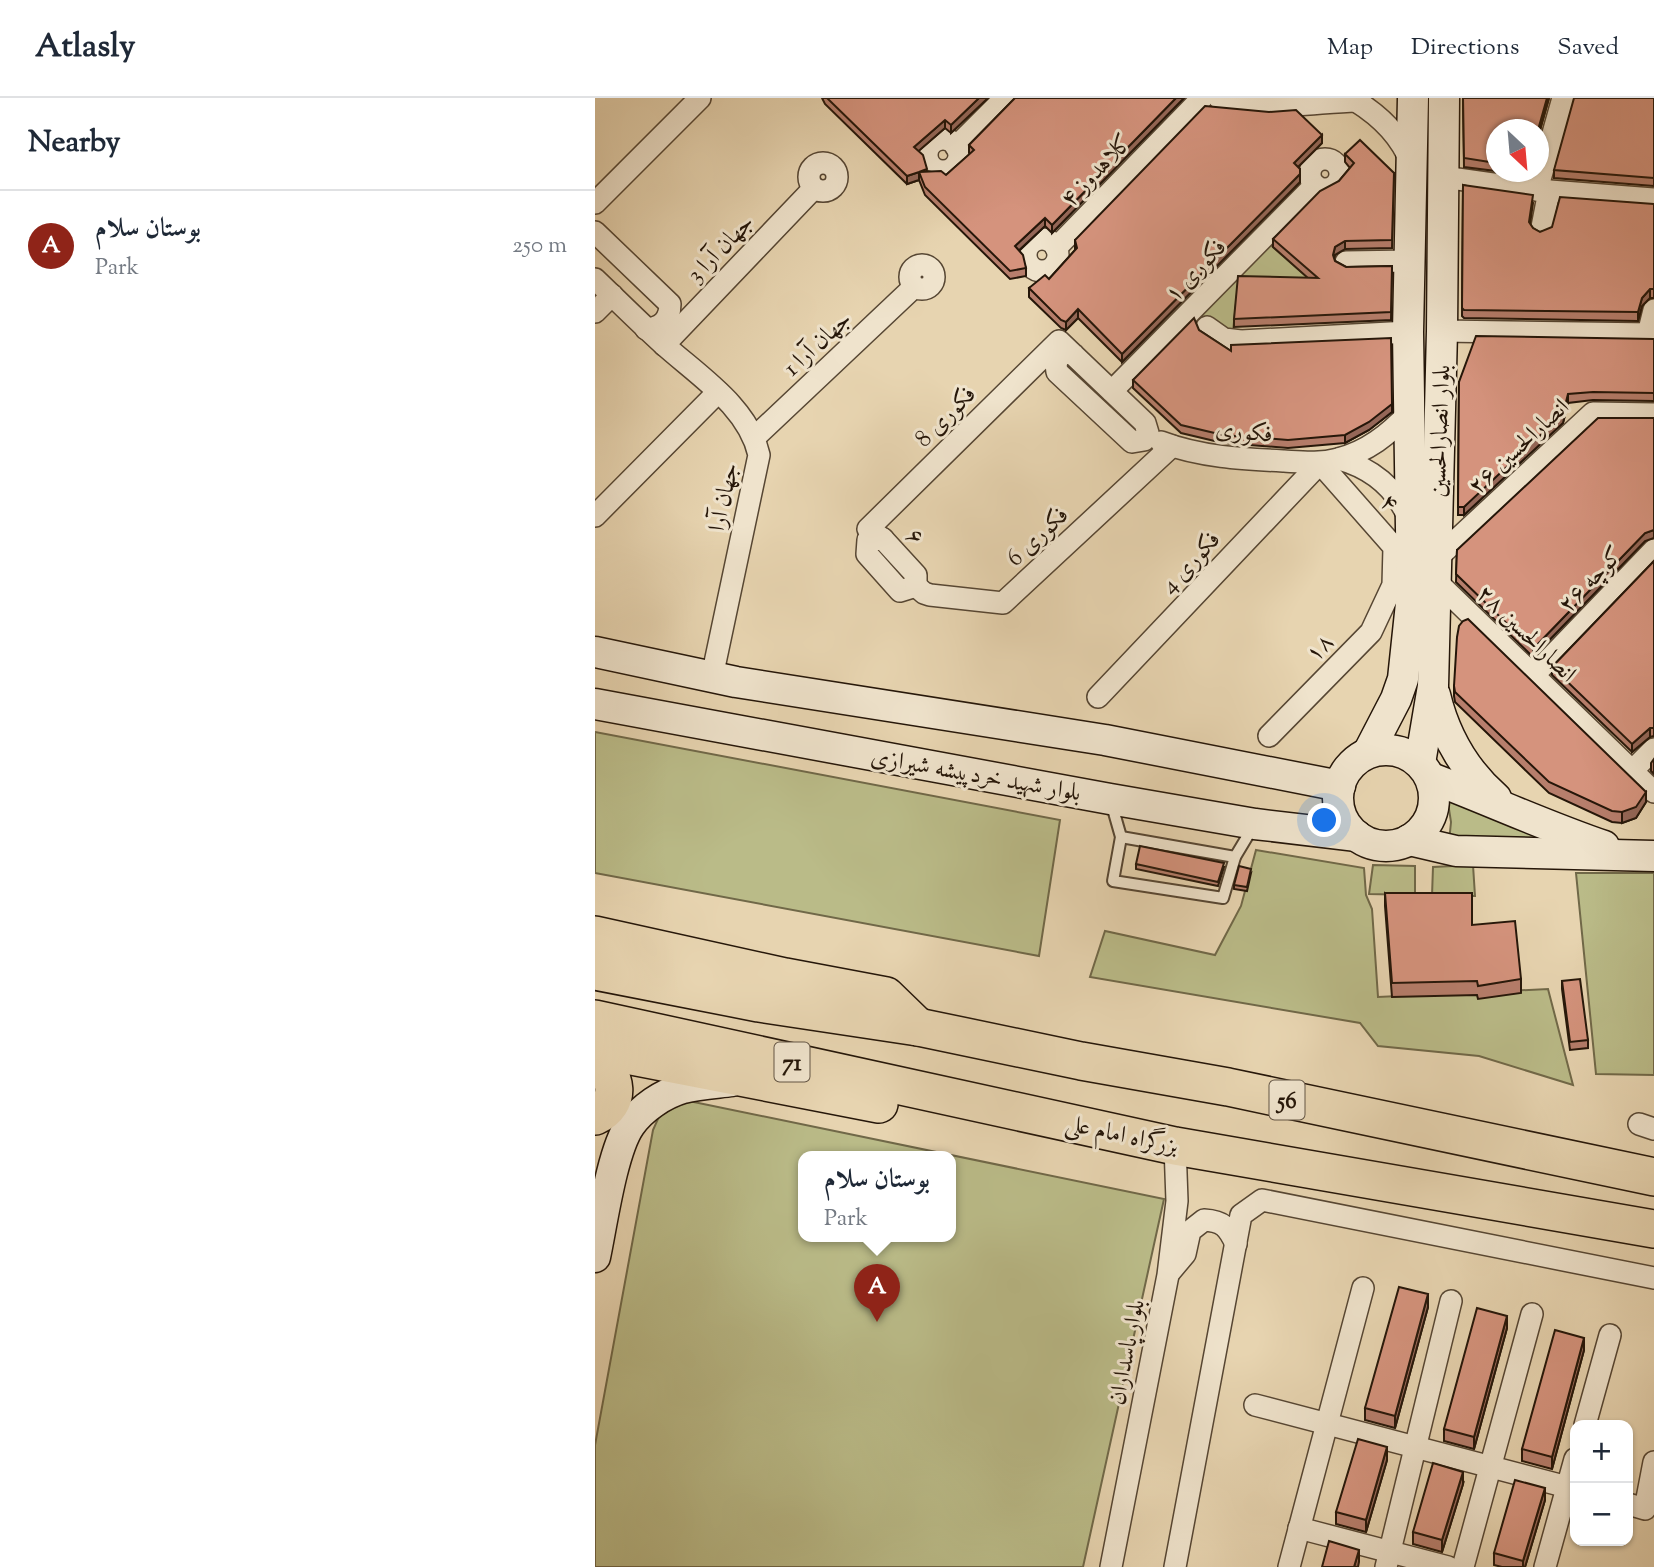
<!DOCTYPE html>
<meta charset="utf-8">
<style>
:root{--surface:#fff;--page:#f2f2f3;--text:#1f2937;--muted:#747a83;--line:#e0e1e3;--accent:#8f2418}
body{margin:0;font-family:"Sorts Mill Goudy",Amiri,serif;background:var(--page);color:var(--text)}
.controls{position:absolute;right:21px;bottom:21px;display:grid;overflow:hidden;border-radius:14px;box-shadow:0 2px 5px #0004}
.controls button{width:63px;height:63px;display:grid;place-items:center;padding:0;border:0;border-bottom:2px solid var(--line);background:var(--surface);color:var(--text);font:35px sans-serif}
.compass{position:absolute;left:891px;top:21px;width:63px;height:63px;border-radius:50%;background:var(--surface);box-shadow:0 2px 5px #0004;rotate:154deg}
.you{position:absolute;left:730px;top:723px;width:24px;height:24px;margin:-18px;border:5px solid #fff;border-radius:50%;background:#1a73e8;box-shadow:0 0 0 10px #1a73e833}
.badge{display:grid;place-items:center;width:46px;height:46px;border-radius:50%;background:var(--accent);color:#fff;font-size:23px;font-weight:700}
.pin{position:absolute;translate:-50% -58px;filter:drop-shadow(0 2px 4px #0008)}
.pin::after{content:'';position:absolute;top:37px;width:24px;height:21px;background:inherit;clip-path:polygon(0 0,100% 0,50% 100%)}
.popup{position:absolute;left:203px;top:1053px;width:158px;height:91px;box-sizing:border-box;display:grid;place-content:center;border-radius:14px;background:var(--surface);filter:drop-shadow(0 2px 5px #0005);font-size:23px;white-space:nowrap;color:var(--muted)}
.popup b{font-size:26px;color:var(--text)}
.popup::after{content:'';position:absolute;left:50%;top:100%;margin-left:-14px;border:14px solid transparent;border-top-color:var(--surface)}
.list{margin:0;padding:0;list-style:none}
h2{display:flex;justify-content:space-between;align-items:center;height:91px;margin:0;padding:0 28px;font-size:30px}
h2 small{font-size:23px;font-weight:400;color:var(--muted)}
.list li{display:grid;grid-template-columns:46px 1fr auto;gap:21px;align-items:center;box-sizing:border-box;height:112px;padding:0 28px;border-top:2px solid var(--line)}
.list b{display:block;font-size:26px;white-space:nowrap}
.list p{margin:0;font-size:23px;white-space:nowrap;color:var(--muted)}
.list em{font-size:23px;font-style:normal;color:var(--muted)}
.map{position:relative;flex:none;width:1059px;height:1469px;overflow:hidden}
header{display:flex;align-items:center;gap:42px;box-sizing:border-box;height:98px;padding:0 35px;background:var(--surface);border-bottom:2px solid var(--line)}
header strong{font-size:33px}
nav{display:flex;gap:38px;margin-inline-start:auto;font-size:24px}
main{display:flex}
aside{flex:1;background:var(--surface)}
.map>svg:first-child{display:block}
</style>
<header>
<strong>Atlasly</strong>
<nav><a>Map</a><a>Directions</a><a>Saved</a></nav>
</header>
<main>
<aside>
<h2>Nearby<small></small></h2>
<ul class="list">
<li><span class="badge">A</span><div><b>بوستان سلام</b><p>Park</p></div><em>250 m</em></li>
</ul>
</aside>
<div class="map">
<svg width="1059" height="1469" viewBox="0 0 1059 1469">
<rect width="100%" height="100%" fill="#e7d4b0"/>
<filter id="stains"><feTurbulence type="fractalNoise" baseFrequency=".00286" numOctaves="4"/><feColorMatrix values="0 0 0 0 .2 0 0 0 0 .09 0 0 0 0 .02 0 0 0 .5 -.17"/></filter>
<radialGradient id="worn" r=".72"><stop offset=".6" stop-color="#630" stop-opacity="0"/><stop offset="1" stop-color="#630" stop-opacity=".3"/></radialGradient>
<g fill="#babb88" stroke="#706848" stroke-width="2" fill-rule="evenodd">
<polygon points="670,142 721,187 643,187 638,233 616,231 599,216"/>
<polygon points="0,634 465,722 444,858 0,775"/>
<polygon points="851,692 962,743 854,744 856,724"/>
<polygon points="661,752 769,770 771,797 777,811 783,899 953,891 978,987 884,958 783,948 765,925 495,879 510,833 620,857 646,808"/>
<polygon points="778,767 820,768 820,797 774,796"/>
<polygon points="878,767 880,798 837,798 838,769"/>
<polygon points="981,775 1059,775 1059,977 1001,976"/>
<path d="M89,1002L569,1101L488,1469H0V1347L58,1032L66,1014ZM208,1058H356V1138H208Z"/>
</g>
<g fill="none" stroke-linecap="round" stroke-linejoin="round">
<defs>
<g id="lane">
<polyline points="516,704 526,739 518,783 628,800 640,759 658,729"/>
<polyline points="526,739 640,759"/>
</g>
<g id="street">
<path d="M624,0C660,15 721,4 761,3L765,0"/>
<path d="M761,3C785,18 806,38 816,65"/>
<circle cx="348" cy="57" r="16"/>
<polyline points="361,49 410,0"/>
<circle cx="730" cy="76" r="15"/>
<circle cx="228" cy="79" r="14"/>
<polyline points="848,79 942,92 1059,101"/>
<polyline points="942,92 968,0"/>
<polyline points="0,105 105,0"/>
<polyline points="947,129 954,93"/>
<path d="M0,134L75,206C75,222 66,230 51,231"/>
<circle cx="447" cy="157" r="16"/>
<polyline points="461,150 607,0"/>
<polyline points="751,164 815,163"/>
<circle cx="327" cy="179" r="12"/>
<path d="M0,181C22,202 44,224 67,245C102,277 153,308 164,357L117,579"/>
<polyline points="0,214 17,197"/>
<polyline points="612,229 629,241 646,243 813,234"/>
<polyline points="847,233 1059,236"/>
<polyline points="1053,236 1059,212"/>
<polyline points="69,247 219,90"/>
<polyline points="517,293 720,87"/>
<polyline points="160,339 319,189"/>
<path d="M566,344C605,359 648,361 689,363C707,364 725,366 743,361C772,354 794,336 814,315"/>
<path d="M744,361C776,370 801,390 814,421"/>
<polyline points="0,418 123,294"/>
<polyline points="288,441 273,431 464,243 550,325 553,335 549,342 537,344 462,274 461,266 464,258 472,255 479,257"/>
<polygon points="288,441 321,477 321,488 305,493 272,456 273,442"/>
<polyline points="840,462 998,315 1059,316"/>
<polyline points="840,482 1059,694"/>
<polyline points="321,488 329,495 335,497 408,505 577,348"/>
<polyline points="939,577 1059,452"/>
<polyline points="503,599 725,365 799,449 798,487 776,534 674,638"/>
<polyline points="1037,673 1059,651"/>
<polyline points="1044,1026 1059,1031"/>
<path d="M574,1175L590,1156L595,1133L609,1122C628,1123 633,1129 641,1146"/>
<polyline points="660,1307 980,1391"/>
<polyline points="990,1327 1015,1237"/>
<polyline points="1033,1406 1050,1411 1059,1364"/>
<polyline points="704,1430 853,1469"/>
<polyline points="516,1469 573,1177 582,1103 580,1048"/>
<polyline points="580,1469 646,1117 667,1102 1059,1180"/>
<polyline points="694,1469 768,1190"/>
<polyline points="791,1469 856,1203"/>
<polyline points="868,1469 937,1216"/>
<polyline points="950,1469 980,1361"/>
</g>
<g id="secondary">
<polyline points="0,554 141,584 510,642 745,688"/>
<path d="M840,597C850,639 869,672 901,700"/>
<polyline points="0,606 515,701 660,726 762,738"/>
<circle cx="791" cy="700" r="48"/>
<polyline points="773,655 801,601 808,581 817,496 813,234 818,0"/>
<polyline points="825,665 838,588 847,233 849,0"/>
<path d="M836,680C894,702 950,728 1009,748"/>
<polyline points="814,742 861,753 1059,758"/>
<path d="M0,1159C7,1126 17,1053 35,1027C47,1010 68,996 88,990C103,986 121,985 137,983"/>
</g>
<g id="highway">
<polyline points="0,837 190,879 291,898 323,929"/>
<polyline points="0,873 164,905 323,929 486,963 633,989 1059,1079"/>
<polyline points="0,921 580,1048 1059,1131"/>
<polyline points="0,951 284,1006"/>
<path d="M0,962C23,976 27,1006 0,1018"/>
</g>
</defs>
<use href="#lane" stroke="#564633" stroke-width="14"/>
<use href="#street" stroke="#564633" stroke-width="24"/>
<use href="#secondary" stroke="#251609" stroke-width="33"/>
<use href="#highway" stroke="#251609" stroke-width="40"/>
<use href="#lane" stroke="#efe3cc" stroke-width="10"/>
<use href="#street" stroke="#efe3cc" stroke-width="21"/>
<use href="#secondary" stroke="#efe3cc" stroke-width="30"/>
<use href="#highway" stroke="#e7d4b0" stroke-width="37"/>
</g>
<g fill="#b77e6c" stroke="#251609" stroke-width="2">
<polygon points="227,0 393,0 356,35 350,30 323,53 332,73 351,77 375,56 374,55 374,47 420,0 589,0 457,135 450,128 424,153 431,170 431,178 415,181 330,97 324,82 312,86 230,6"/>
<polygon points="868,0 954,0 943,39 901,32 901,73 869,69"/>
<polygon points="1059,0 1059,88 959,80 959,72"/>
<polygon points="727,45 703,69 705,71 705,84 527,264 483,220 471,232 466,230 434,199 434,190 454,181 480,152 480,142"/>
<polygon points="750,56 799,75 797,150 750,151 740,157 739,160 740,163 751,169 797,168 796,222 639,229 639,221 713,180 678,149 678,141 744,83 755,70 750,64"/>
<polygon points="904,74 934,74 932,77"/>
<polygon points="868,87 938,105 935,126 938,130 945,134 1059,106 1059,200 1055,200 1047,208 1043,223 869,220 867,218"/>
<polygon points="604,232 636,253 797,314 774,332 750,345 693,350 628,345 586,335 538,290 538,282"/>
<polygon points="1059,241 1059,303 998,302 973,305 968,325 869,417 863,417 864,284"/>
<polygon points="1050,443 938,559 861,484 862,452"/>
<polygon points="1059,463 1059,638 1055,639 1037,654 957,577 957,569"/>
<polygon points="859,588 1051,704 1041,720 1027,725 1017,724 954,695 860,604 859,598"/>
<polygon points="1059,661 1059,676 1056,673 1056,665"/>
<polygon points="541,766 629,769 623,788 541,771"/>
<polygon points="656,775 652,793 639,791 639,787"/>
<polygon points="790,795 877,827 926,881 926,895 883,901 882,897 797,899 790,808"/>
<polygon points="967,883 993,942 993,950 975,952 967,891"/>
<polygon points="833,1209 800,1330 770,1322 770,1310"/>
<polygon points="912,1230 879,1351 849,1343 849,1331"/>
<polygon points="989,1252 957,1371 927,1363 927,1351"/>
<polygon points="792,1362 771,1434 741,1426 741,1414"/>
<polygon points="868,1386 847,1454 818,1446 818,1434"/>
<polygon points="950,1402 930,1469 907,1469 899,1467 899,1455"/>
</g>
<g fill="#956758" stroke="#251609" stroke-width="2">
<polygon points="384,0 393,0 356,35 356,27"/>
<polygon points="581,0 589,0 457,135 457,127"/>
<polygon points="952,0 954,0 943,39 943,32"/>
<polygon points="350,22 350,30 319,57 319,49"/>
<polygon points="727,37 727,45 699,73 699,65"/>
<polygon points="324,74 324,82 312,86 312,78"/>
<polygon points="705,76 705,84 527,264 527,256"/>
<polygon points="450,120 450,128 420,156 420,148"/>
<polygon points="750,143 750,151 740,157 738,165 738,157 740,149"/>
<polygon points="1055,191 1055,200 1047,208 1043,223 1043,214 1047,200"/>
<polygon points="483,211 483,220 471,232 471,224"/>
<polygon points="973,296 973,305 968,325 869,417 869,409"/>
<polygon points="797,306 797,314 774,332 750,345 750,337"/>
<polygon points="1059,432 1059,440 1050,443 938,559 938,551 1050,435"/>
<polygon points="1055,630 1055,639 1037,654 1037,646"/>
<polygon points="1051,694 1051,704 1041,720 1027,725 1027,714"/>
<polygon points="833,1196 833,1209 800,1330 800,1318"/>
<polygon points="912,1218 912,1230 879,1351 879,1339"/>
<polygon points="989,1240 989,1252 957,1371 957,1359"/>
<polygon points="792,1349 792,1362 771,1434 771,1422"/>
<polygon points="868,1374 868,1386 847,1454 847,1442"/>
<polygon points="950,1390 950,1402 930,1469 928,1469 928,1463"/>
<polygon points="764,1452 764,1464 763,1469 759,1469"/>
</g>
<g fill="#d5937d" stroke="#251609" stroke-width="2">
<polygon points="232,0 384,0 356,27 350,22 319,49 328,57 332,71 324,74 346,73 351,77 379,52 374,47 420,0 581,0 457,127 450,120 420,148 428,157 431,170 415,173 330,89 324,74 312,78"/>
<polygon points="868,0 952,0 943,32 901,32 901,65 869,60"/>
<polygon points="979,0 1059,0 1059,80 959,72"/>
<polygon points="610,8 674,14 701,12 727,37 699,65 705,71 705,76 527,256 483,211 471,224 466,222 434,190 450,177 454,181 482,150 480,142"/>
<polygon points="765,42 799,75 797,142 750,143 740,149 738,157 740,163 751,169 797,168 796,214 639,221 643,178 723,180 678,141 725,93 744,83 759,65 750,56"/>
<polygon points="868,87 938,97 934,124 938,130 945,134 957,129 965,99 1059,106 1059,191 1055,191 1047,200 1043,214 869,212 867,210"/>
<polygon points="599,220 604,232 636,253 636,247 796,240 797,306 774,324 750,337 693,342 628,337 586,327 538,282"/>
<polygon points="881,238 1059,241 1059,295 998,294 973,296 968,316 869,409 863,409 864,284"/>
<polygon points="1003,320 1059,320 1059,432 1050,435 938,551 861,476 862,452"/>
<polygon points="1059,463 1059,630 1055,630 1037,646 957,569"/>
<polygon points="873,521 1051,694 1041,709 1027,714 1017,713 954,684 860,594 859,588 862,539 864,528 868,523"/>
<polygon points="545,748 629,765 623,784 541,766"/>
<polygon points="644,768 656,771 652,789 639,787"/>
<polygon points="790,795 877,795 877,827 920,823 926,881 883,888 882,883 797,885"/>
<polygon points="985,881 993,942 975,944 967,883"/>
<polygon points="804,1189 833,1196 800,1318 770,1310"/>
<polygon points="882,1210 912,1218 879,1339 849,1331"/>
<polygon points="960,1232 989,1240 957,1359 927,1351"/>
<polygon points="763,1341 792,1349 771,1422 741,1414"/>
<polygon points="838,1365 868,1374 847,1442 818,1434"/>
<polygon points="920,1382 950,1390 928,1463 899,1455"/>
<polygon points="734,1443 764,1452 759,1469 727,1469"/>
</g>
<g text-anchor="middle" stroke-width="6" stroke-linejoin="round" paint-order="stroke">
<g fill="#efe3cc" stroke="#625444" stroke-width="2">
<rect x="179.5" y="944.5" width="35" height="39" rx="5"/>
<rect x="674.5" y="982.5" width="35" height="39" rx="5"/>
</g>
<g font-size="23" font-weight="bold" fill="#251609">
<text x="197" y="972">71</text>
<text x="692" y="1010">56</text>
</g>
<g font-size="24" fill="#251609" stroke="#efe3cc">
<text transform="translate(501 72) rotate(-46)" y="8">کلاهدوز ۴</text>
<text transform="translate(125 150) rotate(-46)" y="8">جهان آرا 3</text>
<text transform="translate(600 172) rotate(-46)" y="8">فکوری ۱</text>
<text transform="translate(222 245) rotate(-43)" y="8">جهان آرا 1</text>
<text transform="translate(350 318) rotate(-45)" y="8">فکوری 8</text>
<text transform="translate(649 333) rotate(6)" y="8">فکوری</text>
<text transform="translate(844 333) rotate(-88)" y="8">بلوار انصارالحسین</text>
<text transform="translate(923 348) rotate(-43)" y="8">انصارالحسین ۲۶</text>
<text transform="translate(128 399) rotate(-78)" y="8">جهان آرا</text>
<text transform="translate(795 404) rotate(49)" y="8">۴</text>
<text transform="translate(321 438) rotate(47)" y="8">۶</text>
<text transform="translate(442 438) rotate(-43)" y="8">فکوری 6</text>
<text transform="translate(595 464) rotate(-47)" y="8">فکوری 4</text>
<text transform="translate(995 481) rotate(-46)" y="8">کوچه ۲۶</text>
<text transform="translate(932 535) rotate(44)" y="8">انصارالحسین ۲۸</text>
<text transform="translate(724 549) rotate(-46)" y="8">۱۸</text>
<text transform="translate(381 676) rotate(10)" y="8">بلوار شهید خردپیشه شیرازی</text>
<text transform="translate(527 1036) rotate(12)" y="8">بزرگراه امام علی</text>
<text transform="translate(531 1254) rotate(-79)" y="8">بلوار پاسداران</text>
</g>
</g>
<rect width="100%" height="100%" filter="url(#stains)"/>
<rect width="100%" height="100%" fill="url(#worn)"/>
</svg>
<div class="controls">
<button>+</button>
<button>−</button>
</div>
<svg class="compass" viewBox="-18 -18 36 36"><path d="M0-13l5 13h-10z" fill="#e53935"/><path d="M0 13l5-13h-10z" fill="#747a83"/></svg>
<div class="you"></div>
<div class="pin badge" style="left:282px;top:1224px">A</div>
<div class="popup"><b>بوستان سلام</b>Park</div>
</div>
</main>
